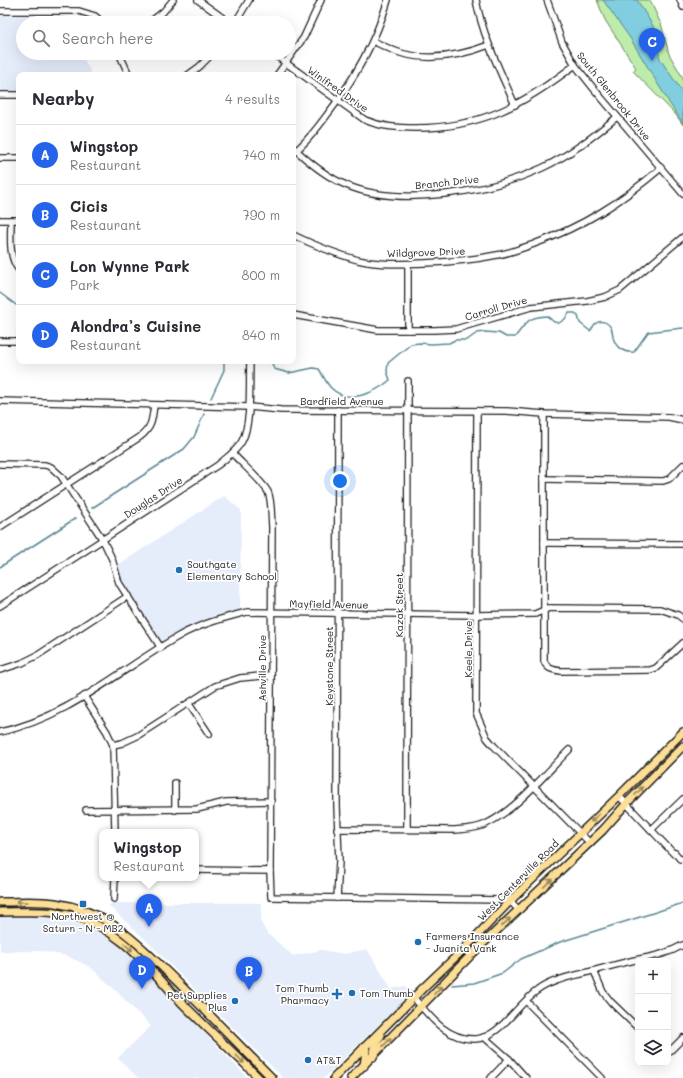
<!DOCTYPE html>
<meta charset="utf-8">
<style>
:root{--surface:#fff;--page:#f7f7f7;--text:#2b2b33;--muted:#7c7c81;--line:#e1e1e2;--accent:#2563eb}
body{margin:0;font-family:Mali,sans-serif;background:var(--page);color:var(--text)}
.controls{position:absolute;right:12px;bottom:12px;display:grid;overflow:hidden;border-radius:8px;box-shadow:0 4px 16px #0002}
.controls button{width:36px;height:36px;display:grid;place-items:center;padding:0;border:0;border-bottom:1px solid var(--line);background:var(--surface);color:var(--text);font:20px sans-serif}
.you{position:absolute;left:340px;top:481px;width:14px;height:14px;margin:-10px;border:3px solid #fff;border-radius:50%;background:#1a73e8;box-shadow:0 0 0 6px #1a73e833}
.badge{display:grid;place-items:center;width:26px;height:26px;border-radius:50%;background:var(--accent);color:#fff;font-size:13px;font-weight:700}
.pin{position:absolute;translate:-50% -33px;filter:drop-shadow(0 1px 2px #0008)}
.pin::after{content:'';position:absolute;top:21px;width:14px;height:12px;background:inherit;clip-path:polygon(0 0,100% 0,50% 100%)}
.popup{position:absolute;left:99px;top:829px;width:100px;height:52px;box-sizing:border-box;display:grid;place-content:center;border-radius:8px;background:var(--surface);filter:drop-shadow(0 1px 3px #0005);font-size:13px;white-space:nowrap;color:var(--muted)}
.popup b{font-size:15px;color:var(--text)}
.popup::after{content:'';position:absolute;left:50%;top:100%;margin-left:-8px;border:8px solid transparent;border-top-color:var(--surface)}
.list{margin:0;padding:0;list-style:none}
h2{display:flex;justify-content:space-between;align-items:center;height:52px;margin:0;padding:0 16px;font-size:17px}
h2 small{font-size:13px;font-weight:400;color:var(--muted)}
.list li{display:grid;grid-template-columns:26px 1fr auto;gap:12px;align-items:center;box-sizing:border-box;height:60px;padding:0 16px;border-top:1px solid var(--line)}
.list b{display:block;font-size:15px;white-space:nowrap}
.list p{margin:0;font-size:13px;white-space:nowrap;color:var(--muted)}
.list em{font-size:13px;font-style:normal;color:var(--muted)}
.icon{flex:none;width:22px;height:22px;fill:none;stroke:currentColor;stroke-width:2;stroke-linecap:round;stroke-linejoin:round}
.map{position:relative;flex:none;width:683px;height:1078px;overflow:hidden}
.search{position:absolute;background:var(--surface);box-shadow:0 4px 16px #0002;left:16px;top:16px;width:280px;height:44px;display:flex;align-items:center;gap:10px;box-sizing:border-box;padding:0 14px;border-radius:22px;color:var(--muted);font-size:15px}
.panel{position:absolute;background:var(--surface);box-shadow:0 4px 16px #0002;left:16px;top:72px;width:280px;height:292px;border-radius:8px}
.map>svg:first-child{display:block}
</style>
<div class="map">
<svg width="683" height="1078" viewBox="0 0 683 1078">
<rect width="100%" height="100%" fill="#fff"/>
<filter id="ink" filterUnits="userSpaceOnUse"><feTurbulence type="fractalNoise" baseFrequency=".025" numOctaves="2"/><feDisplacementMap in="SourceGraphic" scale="8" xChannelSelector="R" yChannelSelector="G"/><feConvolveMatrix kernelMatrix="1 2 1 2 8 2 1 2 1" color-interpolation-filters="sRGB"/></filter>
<g filter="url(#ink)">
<g fill="#e5ecfa">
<polygon points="0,16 64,16 67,23 23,23 23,53 81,53 92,75 19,75 19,92 0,92"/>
<polygon points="224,496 241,510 240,610 201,622 180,632 162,643 121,580 118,565"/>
<polygon points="112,903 261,903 261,923 267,933 293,956 322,950 344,954 367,949 391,989 406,986 413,991 324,1078 283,1078 146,940 109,906"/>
<polygon points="0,917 38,917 57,919 86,926 116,943 136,962 248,1078 138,1078 118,1058 151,1026 109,984 90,967 67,956 42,951 0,951"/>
</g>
<polygon fill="#beecaa" stroke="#6d8463" points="597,0 650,0 659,20 661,23 669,54 683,78 683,125 676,115 633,71 636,68 605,20"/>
<polygon fill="#82cee1" stroke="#598792" points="603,0 637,0 653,26 660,59 683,93 683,123 670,104 630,38"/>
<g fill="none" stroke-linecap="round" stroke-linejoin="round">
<g stroke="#598792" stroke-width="1.5">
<polyline points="0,293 16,305 19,305"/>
<path d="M271,361L274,369L289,373L313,368L319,369C323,375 326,383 331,388C348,405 375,393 390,380L387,371L388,363L411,344L420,343L431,344L449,343L455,340H467L477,333L485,332L499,333L506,337H515C527,322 527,317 547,316L554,322L559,323L565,319L569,313H575L578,316L580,323L590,331C592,329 593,326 595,324C600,319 608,322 611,328C613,331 612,337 614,340C617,349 625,353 634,352L648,332L683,328"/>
<polyline points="211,398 224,370 224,361"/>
<polyline points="92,508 184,449 194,437 204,414"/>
<polyline points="0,567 76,518"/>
<polyline points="452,985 474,983 503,973 521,959 560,942 656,912 683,903"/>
</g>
<defs>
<g id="minor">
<polyline points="198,0 230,23"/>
<path d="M476,0C483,37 500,71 515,105"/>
<polyline points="547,0 562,42 575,65 594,89 683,194"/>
<polyline points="680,0 683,7"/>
<polyline points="0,11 79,11 95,16 103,23"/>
<polyline points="149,23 163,12 173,0"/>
<polyline points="235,23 249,0"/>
<path d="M373,41C383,46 393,51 404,54C432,61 463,55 489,45"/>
<polyline points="119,53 129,75"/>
<path d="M272,53L365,120C382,127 398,128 416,128C482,128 524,104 575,65"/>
<polyline points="188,75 199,67 213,53"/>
<polyline points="277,75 304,37 321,0"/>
<polyline points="0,95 19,95"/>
<path d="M297,151C312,165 327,177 346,185C399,208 491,192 542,168C570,155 594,136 617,117"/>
<path d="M293,153C305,144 315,131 324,119C352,83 375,44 388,0"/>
<polyline points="0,158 19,158"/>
<polyline points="0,220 19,220"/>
<path d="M11,220C11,236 8,257 19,270"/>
<path d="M293,235C314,245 336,254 358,260C379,265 403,264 425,263C449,262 473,260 497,255C510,253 522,248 534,244C584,226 621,202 661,168"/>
<polyline points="408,264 408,330"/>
<polyline points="293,315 378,330 434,330 456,329 531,307 587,301 605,297 620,290 683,237"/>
<polyline points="0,341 19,341"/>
<polyline points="0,401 249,407 281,410 507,411 544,414 669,417 683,420"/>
<polyline points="477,411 476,713 487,738 494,746 590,843"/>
<path d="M544,414V661C547,669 553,670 561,671L650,670L656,668L683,643"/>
<path d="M232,453C240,462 264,483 268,492C272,500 271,517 272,526L270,871L271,897L505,900L510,901L519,910"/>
<polyline points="0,464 45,465 51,467 61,476 103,540 112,559 119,583 161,648"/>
<polyline points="544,479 663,481 669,479 683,465"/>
<path d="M0,527L140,437C152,427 152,421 154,405"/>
<polyline points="544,543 683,544"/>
<path d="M0,606L218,465C226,458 237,451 242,441C252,422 249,383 250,361"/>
<polyline points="0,670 22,663 38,655 128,596"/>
<polyline points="84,696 107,732 113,745 115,832"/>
<polyline points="189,704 209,734"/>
<path d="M0,732C66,719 121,669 179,636C200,624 224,618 247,612L477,615L535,614L549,608L660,609L678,615L683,619"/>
<polyline points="113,745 122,743 137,736 215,686 240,678 271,675"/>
<polyline points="175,783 175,810"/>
<polyline points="619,796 674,854 675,853 680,859 683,859"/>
<polyline points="86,810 197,809 226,802 271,801"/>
<path d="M337,829L455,830C465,829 476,829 486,824C517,809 544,775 569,750"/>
<polyline points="407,829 408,381"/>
<polyline points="651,830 683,799"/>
<polyline points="196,870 270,871"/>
<polyline points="337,898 339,861 337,806 338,410"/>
<polyline points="114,899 115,878"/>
<polyline points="594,971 603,992 611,1002 638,1028"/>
<path d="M414,998C430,1017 447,1040 475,1039C500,1038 518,1003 538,990C550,981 567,977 581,974C601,969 620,963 640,959C656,956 669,953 683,945"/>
<polyline points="526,1001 602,1078"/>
<polyline points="484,1037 509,1059 526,1078"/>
<polyline points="668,1051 670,1051 683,1038"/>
<polyline points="491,1078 509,1059"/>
</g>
<g id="major">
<path d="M0,902C18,902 37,900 55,903C100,910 125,931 156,961C168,973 180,984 191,996L272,1078"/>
<path d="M0,912C24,912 49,910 73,916C121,928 150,970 183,1004C208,1029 234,1053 259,1078"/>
<polyline points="373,1057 374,1046 381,1035"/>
<polyline points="364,1066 366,1050 364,1047"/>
<polyline points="334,1078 423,988 466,947 510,901 619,796 683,732"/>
<polyline points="351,1078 473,953 603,830 627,803 683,746"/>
</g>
</defs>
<use href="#minor" stroke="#1c1c1c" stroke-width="8"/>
<use href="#major" stroke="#1c1c1c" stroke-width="10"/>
<use href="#minor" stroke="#fff" stroke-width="5.5"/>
<use href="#major" stroke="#fdde96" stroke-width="7"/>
</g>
<defs><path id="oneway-shaft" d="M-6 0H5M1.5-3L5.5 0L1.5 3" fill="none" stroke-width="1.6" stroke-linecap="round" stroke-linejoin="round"/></defs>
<g stroke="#98875f">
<use href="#oneway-shaft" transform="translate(639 791) rotate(-45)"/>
<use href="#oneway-shaft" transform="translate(595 818) rotate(137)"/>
<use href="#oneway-shaft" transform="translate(548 883) rotate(-43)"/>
<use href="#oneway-shaft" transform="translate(22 902) rotate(180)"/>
<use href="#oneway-shaft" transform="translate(506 922) rotate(-43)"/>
<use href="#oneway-shaft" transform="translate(128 947) rotate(41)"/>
<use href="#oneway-shaft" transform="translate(438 990) rotate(-46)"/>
<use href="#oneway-shaft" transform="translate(387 1042) rotate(-45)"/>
<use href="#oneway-shaft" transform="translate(240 1059) rotate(45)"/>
</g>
</g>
<g fill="#1f6fb2" stroke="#fff" stroke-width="1.5">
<circle cx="179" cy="570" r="4"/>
<rect x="79" y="900" width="8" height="8" rx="2"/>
<circle cx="418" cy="942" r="4"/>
<circle cx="352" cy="993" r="4"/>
<path d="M335 988h4v4h4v4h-4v4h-4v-4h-4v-4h4z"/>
<circle cx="235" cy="1001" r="4"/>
<circle cx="308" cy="1060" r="4"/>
</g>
<g text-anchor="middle" stroke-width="3.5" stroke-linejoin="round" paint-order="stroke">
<g font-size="10" fill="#1c1c1c" stroke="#fff">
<text transform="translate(338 89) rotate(35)" y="4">Winifred Drive</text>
<text transform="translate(614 96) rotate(51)" y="4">South Glenbrook Drive</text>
<text transform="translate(447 182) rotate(-6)" y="4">Branch Drive</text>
<text transform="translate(426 252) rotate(-2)" y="4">Wildgrove Drive</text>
<text transform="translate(496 308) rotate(-16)" y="4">Carroll Drive</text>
<text x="342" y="405">Bardfield Avenue</text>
<text transform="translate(153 497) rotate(-33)" y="4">Douglas Drive</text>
<text transform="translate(329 604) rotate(1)" y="4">Mayfield Avenue</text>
<text transform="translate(399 605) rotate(-90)" y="4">Kazak Street</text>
<text transform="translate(468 649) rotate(-90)" y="4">Keele Drive</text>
<text transform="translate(329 666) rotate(-90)" y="4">Keystone Street</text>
<text transform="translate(262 668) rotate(-90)" y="4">Ashville Drive</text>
<text transform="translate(518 880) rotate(-45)" y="4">West Centerville Road</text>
</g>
<g font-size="10" fill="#1c1c1c" stroke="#fff" text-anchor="start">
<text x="187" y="568">Southgate<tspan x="187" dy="12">Elementary School</tspan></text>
<text x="83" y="920" text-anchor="middle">Northwest @<tspan x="83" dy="12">Saturn - N - MB2</tspan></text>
<text x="426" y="940">Farmers Insurance<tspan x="426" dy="12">- Juanita Vank</tspan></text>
<text x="329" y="992" text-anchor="end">Tom Thumb<tspan x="329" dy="12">Pharmacy</tspan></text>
<text x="360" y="997">Tom Thumb</text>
<text x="227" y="999" text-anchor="end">Pet Supplies<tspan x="227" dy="12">Plus</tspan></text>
<text x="316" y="1064">AT&amp;T</text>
</g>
</g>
</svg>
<div class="controls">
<button>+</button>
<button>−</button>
<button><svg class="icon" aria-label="layers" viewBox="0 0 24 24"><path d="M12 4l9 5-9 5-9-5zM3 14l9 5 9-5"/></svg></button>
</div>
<div class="you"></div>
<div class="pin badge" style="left:149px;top:927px">A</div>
<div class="popup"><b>Wingstop</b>Restaurant</div>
<div class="pin badge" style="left:249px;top:990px">B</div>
<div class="pin badge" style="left:652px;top:61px">C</div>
<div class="pin badge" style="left:142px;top:989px">D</div>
<div class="search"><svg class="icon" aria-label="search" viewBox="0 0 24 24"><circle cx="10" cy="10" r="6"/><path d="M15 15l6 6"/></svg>Search here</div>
<section class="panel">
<h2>Nearby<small>4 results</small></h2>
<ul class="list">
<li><span class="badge">A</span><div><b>Wingstop</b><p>Restaurant</p></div><em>740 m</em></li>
<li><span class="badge">B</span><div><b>Cicis</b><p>Restaurant</p></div><em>790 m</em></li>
<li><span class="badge">C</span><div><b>Lon Wynne Park</b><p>Park</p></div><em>800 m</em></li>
<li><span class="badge">D</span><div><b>Alondra’s Cuisine</b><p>Restaurant</p></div><em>840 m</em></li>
</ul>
</section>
</div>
